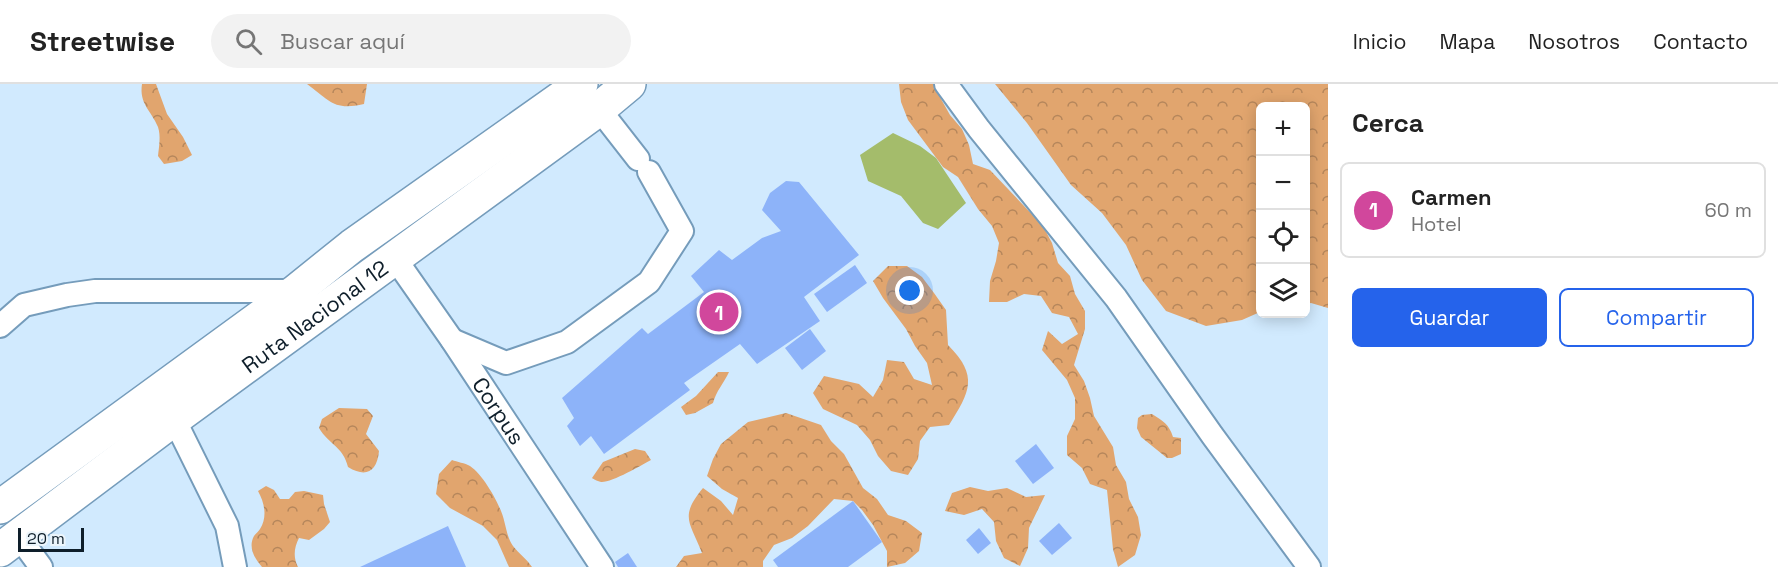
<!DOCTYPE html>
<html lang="es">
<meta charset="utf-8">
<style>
:root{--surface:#fff;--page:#f2f2f2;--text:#222;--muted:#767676;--line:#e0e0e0;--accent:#2563eb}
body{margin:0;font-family:"Space Grotesk",sans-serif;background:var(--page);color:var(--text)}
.controls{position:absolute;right:18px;top:18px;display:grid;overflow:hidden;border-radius:9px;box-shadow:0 3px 15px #0003}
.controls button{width:54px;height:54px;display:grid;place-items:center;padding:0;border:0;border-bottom:2px solid var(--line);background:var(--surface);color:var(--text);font:30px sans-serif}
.scale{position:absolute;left:18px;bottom:15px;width:66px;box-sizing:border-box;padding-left:6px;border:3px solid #0e1e2a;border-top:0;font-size:16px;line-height:21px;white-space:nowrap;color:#0e1e2a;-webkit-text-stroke:4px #ecf5fb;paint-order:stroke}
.you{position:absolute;left:910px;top:207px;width:21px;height:21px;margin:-15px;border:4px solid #fff;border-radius:50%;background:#1a73e8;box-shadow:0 0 0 9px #1a73e833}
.badge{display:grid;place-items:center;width:39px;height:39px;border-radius:50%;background:var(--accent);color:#fff;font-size:20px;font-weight:700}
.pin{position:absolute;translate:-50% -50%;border:3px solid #fff;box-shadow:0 2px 6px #0006}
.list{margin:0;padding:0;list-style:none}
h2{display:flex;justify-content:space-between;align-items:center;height:78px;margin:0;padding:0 24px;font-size:26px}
h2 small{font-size:20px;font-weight:400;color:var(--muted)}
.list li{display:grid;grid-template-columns:39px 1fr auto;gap:18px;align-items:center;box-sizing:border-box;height:96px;margin:0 12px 12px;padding:0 12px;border:2px solid var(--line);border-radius:9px}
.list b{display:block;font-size:22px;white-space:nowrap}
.list p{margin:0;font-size:20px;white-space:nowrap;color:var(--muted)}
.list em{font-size:20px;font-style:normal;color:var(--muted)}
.actions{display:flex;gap:12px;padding:18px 24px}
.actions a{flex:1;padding:14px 0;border:2px solid var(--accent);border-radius:9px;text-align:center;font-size:21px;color:var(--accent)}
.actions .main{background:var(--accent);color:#fff}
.icon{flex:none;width:33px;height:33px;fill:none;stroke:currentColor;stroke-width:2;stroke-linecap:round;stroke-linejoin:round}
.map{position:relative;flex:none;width:1328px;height:483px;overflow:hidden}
header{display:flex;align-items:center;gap:36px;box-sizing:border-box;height:84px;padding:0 30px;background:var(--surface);border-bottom:2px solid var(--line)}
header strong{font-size:28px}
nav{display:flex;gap:33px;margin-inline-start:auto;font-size:21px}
.search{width:420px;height:54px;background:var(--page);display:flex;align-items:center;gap:15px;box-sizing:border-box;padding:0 21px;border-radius:33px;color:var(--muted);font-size:22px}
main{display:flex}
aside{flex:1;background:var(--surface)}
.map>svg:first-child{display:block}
</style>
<header>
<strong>Streetwise</strong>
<div class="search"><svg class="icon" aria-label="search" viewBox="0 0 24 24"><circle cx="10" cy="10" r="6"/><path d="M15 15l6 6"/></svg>Buscar aquí</div>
<nav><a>Inicio</a><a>Mapa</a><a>Nosotros</a><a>Contacto</a></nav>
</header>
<main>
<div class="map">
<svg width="1328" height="483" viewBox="0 0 1328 483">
<defs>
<pattern id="forest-crowns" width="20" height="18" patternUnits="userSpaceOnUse" patternTransform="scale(1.5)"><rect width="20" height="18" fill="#e1a56e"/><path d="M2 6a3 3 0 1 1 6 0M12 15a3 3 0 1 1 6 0" fill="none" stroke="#b5865b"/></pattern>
</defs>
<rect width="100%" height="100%" fill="#d1eafe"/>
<g fill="url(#forest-crowns)">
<path d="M142,0H156L167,30L183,53L192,71L182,77L164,80L158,72C159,63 161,52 158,43C151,26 139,20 142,0Z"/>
<path d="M307,0H367L364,20C334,27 330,17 307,0Z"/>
<polygon points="899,0 937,0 941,15 950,31 962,45 969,61 973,80 990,86 1043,142 1052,159 1058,179 1070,192 1075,210 1085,227 1085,245 1074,281 1084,297 1090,314 1094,332 1113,363 1116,381 1126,398 1129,415 1138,433 1141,451 1135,471 1118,483 1113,465 1107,406 1090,400 1082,384 1067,371 1067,352 1075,335 1075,314 1067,296 1042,266 1048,247 1062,260 1078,250 1069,233 1052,229 1041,212 1024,210 1007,218 989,218 990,197 996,177 999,159 992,142 978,125 958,93 943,83 908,36 901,18"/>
<polygon points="995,0 1328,0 1328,224 1311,219 1306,220 1306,22 1260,22 1260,228 1242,236 1206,242 1166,227 1142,196 1126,161 1102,129 1071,101 1027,39"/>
<path d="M888,182H907L922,193L934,209L946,226L948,261C979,292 970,308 949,341L930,343L920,357L918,375L908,391L891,387L878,372L870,356L857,341L823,325L813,309L824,292L859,300L873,313L883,296L887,276L904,278L914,295L932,301L927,279L915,262L906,245L883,214L873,197Z"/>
<path d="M718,288H729C724,299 716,307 713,319L695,329L686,331L681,323L696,312Z"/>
<path d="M339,324L367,325L373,332L366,350L379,367C377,388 366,394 348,383C343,362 329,361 319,344L322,335Z"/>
<path d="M786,329L821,341L831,357L844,370L863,404L877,415L888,431L906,437L922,449L919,467L905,479L887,483V467L873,441L862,426L853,417L834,415L808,442L792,454L774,461L763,477V483H676L684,472L702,469C690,438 679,433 703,404L721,417L733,431L738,414L722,405L707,392L713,375L721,360L748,338Z"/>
<path d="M1152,330C1163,337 1169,340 1173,353L1181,354V370L1172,374H1167L1141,353L1137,344L1138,334L1142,331Z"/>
<path d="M635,365L645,367L651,376C642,381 611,399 601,398C600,398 593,395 592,394L603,378Z"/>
<path d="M452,376C457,378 465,379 470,382C482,390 496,414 501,427C506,439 506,452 513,462C519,470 527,475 532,483H509L497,456L483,442L450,424L436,410L439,390Z"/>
<path d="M266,402L274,406L280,415H289L295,408L304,407L323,411L324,420L330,438L324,445L309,456L299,454C294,464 293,473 298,483H262C254,474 248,463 254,452C256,449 259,447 260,445C268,432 264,418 258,407Z"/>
<polygon points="970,403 988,407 1007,404 1026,413 1045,411 1029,444 1028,464 1020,482 1004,474 996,457 994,438 982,425 964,431 945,427 952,409"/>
</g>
<polygon fill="#a4bc6b" points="893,49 920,62 936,74 966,119 938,145 923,139 901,112 868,97 860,71"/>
<g fill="#8db3f9">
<polygon points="786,97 799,98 859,171 804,213 820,237 757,280 740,260 684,299 690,306 604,370 591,352 580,362 567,342 574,334 562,314 642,244 648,250 704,208 691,192 719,166 732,176 762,154 781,147 762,126 770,109"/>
<polygon points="855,181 867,199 827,228 814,210"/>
<polygon points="810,245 826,267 802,286 785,264"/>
<polygon points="1036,360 1054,384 1033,400 1015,377"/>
<polygon points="853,417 882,458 848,483 778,483 773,476"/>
<polygon points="1059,439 1072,454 1052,471 1039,457"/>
<polygon points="448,442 466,483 360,483"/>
<polygon points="979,444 991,459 978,470 966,456"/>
<polygon points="628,469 637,483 618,483 615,478"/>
</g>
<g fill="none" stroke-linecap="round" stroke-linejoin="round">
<defs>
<g id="minor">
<polyline points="946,0 979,45 1116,214 1212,351 1309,483"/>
<polyline points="599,25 638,75"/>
<path id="s1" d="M394,173L452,256L602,483"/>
<polyline points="0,242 24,221 67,211 95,207 296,207"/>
<polyline points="452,256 506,279 567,258 649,198 682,147 649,88"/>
<polyline points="174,335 227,442 235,483"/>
<polyline points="19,453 41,483"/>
</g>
<g id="highway">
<polyline points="0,423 296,207 352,162 581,0"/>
<path id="s2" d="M0,466L174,335L599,25L629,0"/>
</g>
</defs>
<use href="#minor" stroke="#759cbb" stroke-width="26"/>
<use href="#highway" stroke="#759cbb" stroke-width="36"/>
<use href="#minor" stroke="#fff" stroke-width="22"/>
<use href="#highway" stroke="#fff" stroke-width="33"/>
</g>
<g text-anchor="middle" stroke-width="6" stroke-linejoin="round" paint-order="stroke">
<g font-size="22" fill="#0e1e2a" stroke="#ecf5fb">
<text dy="8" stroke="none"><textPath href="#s2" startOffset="392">Ruta Nacional 12</textPath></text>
<text dy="8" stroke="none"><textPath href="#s1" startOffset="186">Corpus</textPath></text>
</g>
</g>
</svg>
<div class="controls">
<button>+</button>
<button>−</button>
<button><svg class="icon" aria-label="locate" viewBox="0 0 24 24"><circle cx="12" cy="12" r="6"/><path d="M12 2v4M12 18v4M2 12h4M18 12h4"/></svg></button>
<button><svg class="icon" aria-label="layers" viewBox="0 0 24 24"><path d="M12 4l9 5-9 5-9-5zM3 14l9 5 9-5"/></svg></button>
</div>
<div class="scale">20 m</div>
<div class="you"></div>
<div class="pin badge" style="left:719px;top:228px;background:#d1479c">1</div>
</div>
<aside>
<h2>Cerca<small></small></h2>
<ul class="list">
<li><span class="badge" style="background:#d1479c">1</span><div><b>Carmen</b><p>Hotel</p></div><em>60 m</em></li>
</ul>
<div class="actions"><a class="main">Guardar</a><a>Compartir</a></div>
</aside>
</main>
